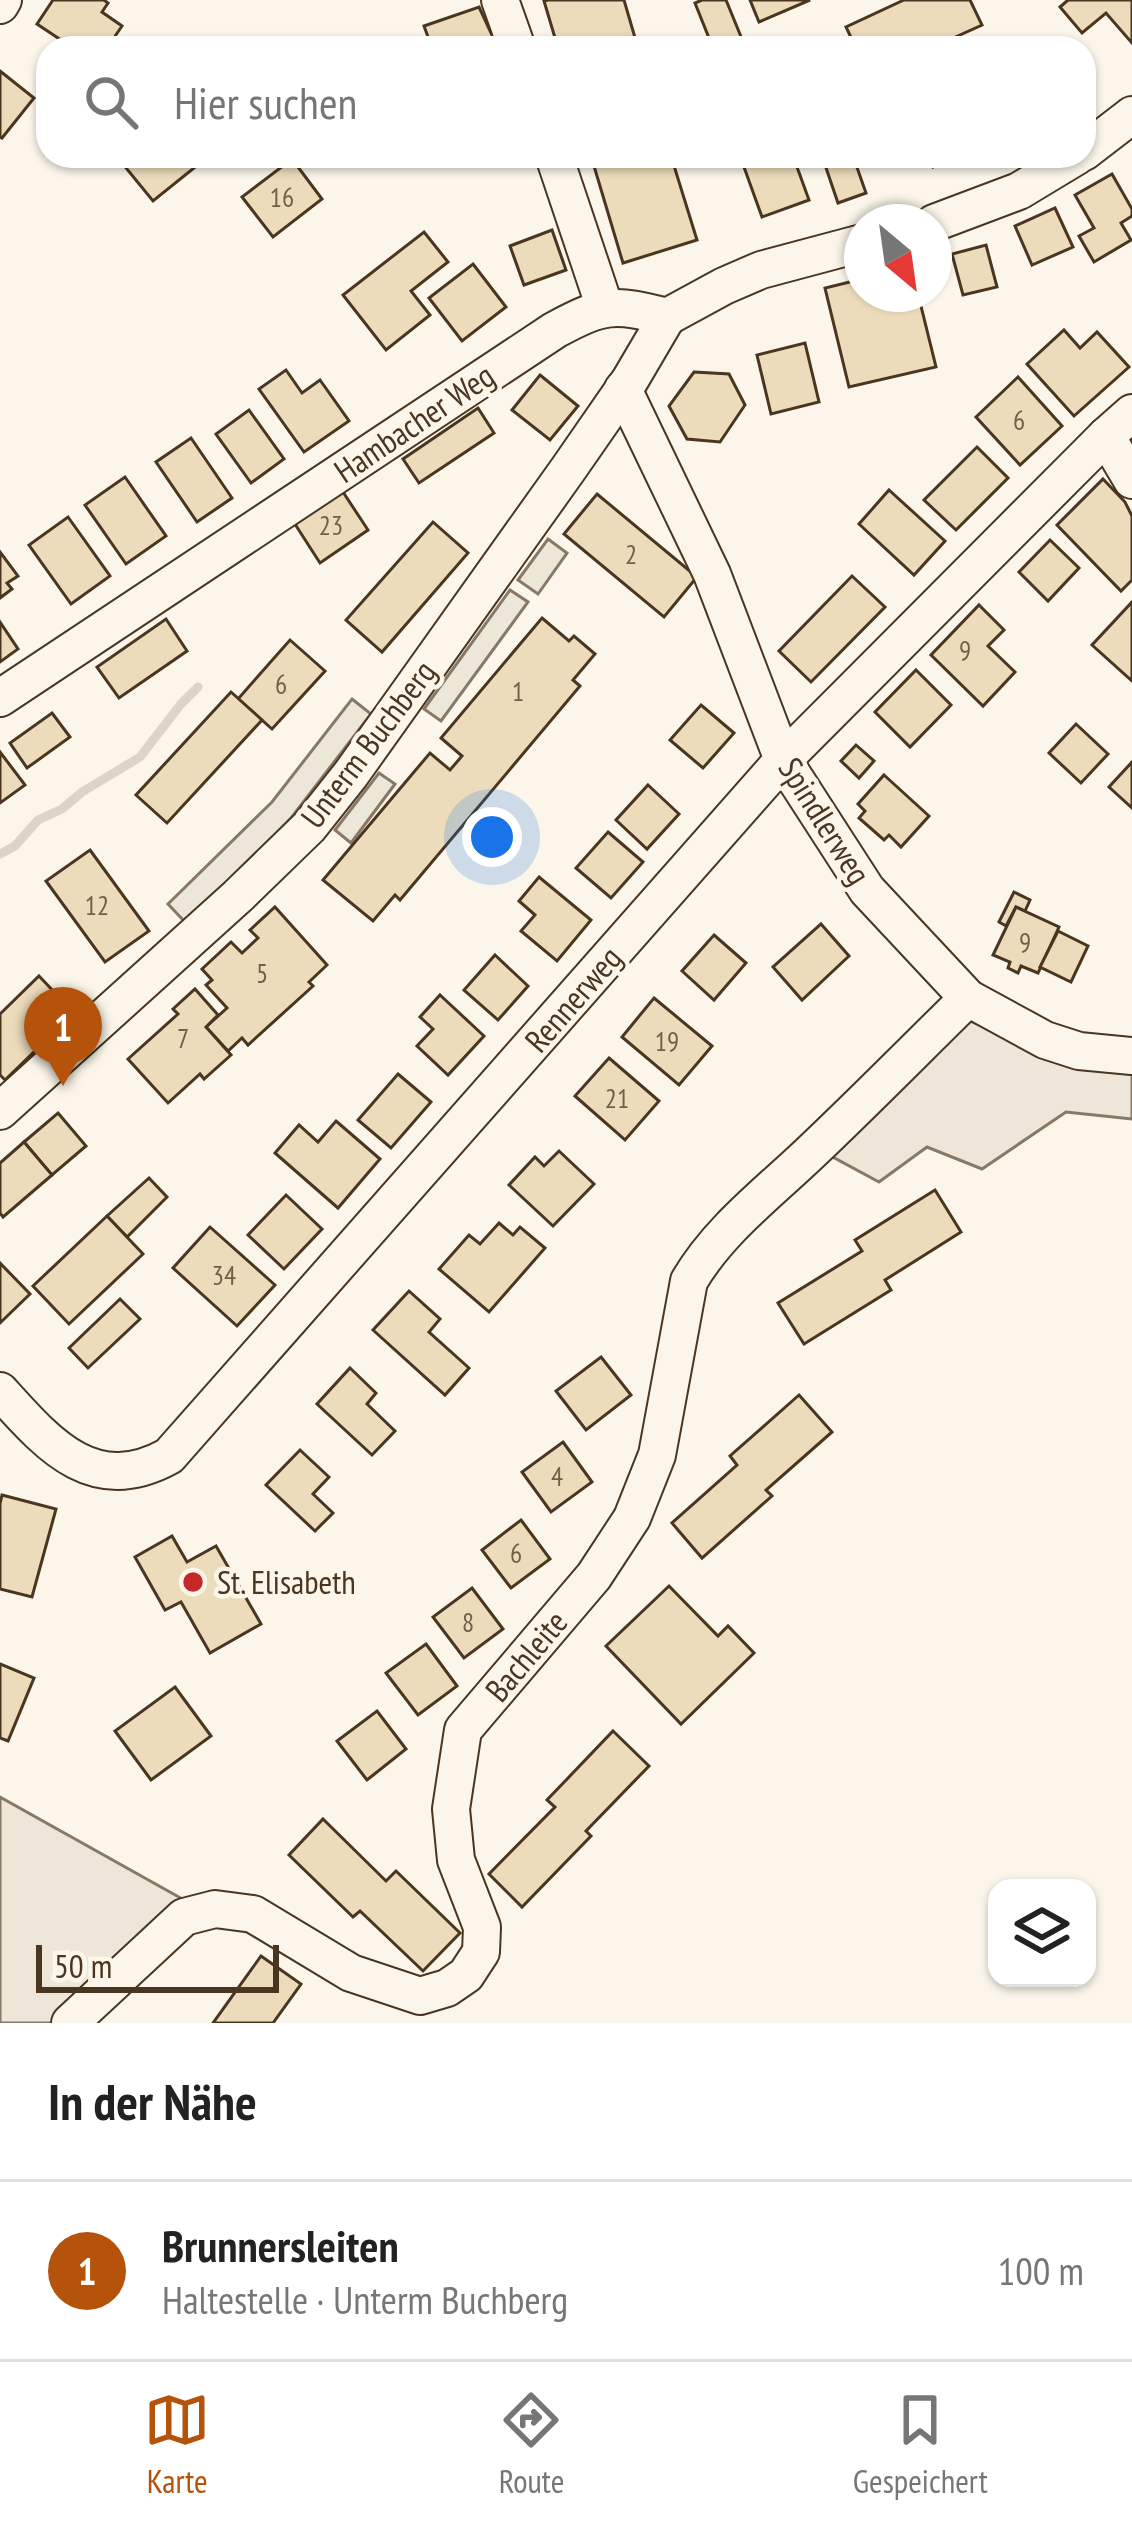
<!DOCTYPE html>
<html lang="de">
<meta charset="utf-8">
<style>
:root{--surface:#fff;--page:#f6f6f6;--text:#222;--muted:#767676;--line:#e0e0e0;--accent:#b45309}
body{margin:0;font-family:"PT Sans Narrow",sans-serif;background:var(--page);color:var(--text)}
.controls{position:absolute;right:36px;bottom:36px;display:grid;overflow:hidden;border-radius:24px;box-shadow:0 3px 9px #0004}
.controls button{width:108px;height:108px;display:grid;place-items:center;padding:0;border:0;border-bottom:3px solid var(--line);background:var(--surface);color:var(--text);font:60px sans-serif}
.compass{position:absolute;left:844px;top:204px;width:108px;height:108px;border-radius:50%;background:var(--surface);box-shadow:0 3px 9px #0004;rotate:151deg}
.scale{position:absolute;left:36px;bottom:30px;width:243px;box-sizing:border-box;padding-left:12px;border:6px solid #4a3520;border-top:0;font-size:33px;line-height:42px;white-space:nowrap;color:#4a3520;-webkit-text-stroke:9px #fbf6e9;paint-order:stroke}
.you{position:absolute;left:492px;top:837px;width:42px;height:42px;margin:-30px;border:9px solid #fff;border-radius:50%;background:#1a73e8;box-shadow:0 0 0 18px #1a73e833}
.badge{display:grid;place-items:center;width:78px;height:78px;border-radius:50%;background:var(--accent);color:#fff;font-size:39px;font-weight:700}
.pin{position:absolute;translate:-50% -99px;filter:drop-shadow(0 3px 6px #0008)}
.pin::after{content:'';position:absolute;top:63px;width:42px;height:36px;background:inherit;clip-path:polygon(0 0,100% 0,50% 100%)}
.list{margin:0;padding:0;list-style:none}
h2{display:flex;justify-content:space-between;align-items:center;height:156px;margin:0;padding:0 48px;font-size:51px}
h2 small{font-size:39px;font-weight:400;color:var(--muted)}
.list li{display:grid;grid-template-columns:78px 1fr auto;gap:36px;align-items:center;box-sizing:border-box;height:180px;padding:0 48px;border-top:3px solid var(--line)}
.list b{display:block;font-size:45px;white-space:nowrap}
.list p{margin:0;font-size:39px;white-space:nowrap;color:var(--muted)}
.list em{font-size:39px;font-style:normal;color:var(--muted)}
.icon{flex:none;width:66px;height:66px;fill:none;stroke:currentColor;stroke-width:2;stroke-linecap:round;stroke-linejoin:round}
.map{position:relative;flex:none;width:1132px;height:2023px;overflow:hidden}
.search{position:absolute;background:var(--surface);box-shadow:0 3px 9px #0004;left:36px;right:36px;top:36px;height:132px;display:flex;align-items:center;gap:30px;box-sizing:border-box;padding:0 42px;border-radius:36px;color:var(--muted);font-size:45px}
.sheet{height:336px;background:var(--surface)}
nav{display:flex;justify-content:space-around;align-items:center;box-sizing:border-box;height:168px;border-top:3px solid var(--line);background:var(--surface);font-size:33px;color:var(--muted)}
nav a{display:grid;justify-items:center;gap:6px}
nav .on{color:var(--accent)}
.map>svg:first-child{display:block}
</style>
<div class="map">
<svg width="1132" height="2023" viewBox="0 0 1132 2023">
<rect width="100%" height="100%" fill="#fbf6e9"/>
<g fill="#ede6d9" stroke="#887966" stroke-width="3">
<polygon points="961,1017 1015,1040 1132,1069 1132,1119 1066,1112 982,1169 927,1147 879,1182 831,1156"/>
<polygon points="0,1797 186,1901 59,2023 0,2023"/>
</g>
<g fill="#ede7d9" stroke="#887966" stroke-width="3">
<polygon points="548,539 567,553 538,594 518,580"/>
<polygon points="510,590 528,602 441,721 424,709"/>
<polygon points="352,699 371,714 291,818 242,868 184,921 168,904 272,802"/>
<polygon points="379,773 395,784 351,843 335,830"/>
</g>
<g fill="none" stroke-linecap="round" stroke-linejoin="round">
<polyline stroke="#dcd4c6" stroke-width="9" points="0,854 15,846 38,820 62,809 82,792 140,757 181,704 198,687"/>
</g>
<g fill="#ecdcbc" stroke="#4a3520" stroke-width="3">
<polygon points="53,0 104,0 108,3 102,12 122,26 107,48 73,48 37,24"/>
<polygon points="548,0 624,0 638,48 558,48 544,1"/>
<polygon points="702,0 726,0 744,44 733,48 713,48 695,3"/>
<polygon points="750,0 810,0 759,22"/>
<polygon points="904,0 970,0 982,25 931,48 856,48 846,27"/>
<polygon points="1068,0 1132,0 1132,43 1106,13 1082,33 1060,7"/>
<polygon points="479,7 498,48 432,48 424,26"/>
<polygon points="0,71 34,98 2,138 0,137"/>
<polygon points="131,156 185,156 194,168 153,201 122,163"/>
<polygon points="591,156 671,156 697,240 623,263"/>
<polygon points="740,156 793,156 809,200 762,217"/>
<polygon points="822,156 853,156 866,193 838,203"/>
<polygon points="929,156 961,156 933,167"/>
<polygon points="292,159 322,199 273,237 242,197"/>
<polygon points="1112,174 1132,209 1132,216 1121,223 1131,240 1094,262 1079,236 1094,228 1075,195"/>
<polygon points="1055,208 1073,247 1032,265 1015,226"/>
<polygon points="552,230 566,270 524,285 510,246"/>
<polygon points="424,232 448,262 411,291 430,315 386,350 343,295"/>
<polygon points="986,245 997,287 963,295 952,254"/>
<polygon points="473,264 506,307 462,341 429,298"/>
<polygon points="862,279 862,294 918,294 936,367 849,387 825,288"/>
<polygon points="1064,330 1080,348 1097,332 1129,367 1074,416 1027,364"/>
<polygon points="805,343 819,402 771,414 757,355"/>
<polygon points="286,370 302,393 320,380 349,421 304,452 259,389"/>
<polygon points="694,372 729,374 745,405 720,442 687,439 669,406"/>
<polygon points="540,375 578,406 550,440 512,410"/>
<polygon points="1018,377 1062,426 1020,465 976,417"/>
<polygon points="478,408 494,433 419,483 403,459"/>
<polygon points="249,410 284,459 251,483 216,434"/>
<polygon points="191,438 232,498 197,522 156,462"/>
<polygon points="977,447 1008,478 956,530 924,500"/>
<polygon points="125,477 166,536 126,564 85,505"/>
<polygon points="1103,479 1125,502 1132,516 1132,580 1121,591 1057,525"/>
<polygon points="341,489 368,530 320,563 293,521"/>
<polygon points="889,490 945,541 914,575 859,524"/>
<polygon points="597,494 697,577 664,617 564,534"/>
<polygon points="68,517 110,576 71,604 29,545"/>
<polygon points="433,522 468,553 382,652 346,620"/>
<polygon points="1050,540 1079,568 1048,601 1019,572"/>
<polygon points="0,552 18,576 7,583 12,589 0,598"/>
<polygon points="852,576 885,607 811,682 779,651"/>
<polygon points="1132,602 1132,681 1092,645"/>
<polygon points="979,605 1004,630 988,646 1015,672 983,706 931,655"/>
<polygon points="542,618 569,641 574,636 595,654 573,680 580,686 400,900 395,895 373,921 323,880 430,753 450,770 462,756 441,738"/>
<polygon points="166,619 187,651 119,698 97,667"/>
<polygon points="0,622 18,649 0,662"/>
<polygon points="290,640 325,671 272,729 238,699"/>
<polygon points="916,670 951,705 910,747 875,712"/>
<polygon points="231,692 262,720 167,823 136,795"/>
<polygon points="701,705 734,733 703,768 670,740"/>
<polygon points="52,713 70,737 27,768 10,743"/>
<polygon points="1076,724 1108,754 1081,783 1049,753"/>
<polygon points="856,745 874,761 859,778 841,761"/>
<polygon points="0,752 25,785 0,803"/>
<polygon points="1132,762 1132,808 1109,787"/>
<polygon points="884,775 929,816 901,847 889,835 884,840 859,818 865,811 858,804"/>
<polygon points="648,785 679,814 647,849 616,820"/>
<polygon points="608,832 643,862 611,898 576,868"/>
<polygon points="90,850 149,931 105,962 46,881"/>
<polygon points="539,877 591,920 557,961 521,931 535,915 519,901"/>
<polygon points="1014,892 1030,900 1025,911 1016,907 1006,926 999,922"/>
<polygon points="275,907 327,965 309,982 313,986 248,1045 242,1038 228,1051 206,1027 227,1008 206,985 212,980 202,969 231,942 242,953 258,938 250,930"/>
<polygon points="1016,907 1059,927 1038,973 1021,966 1018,973 1008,968 1010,962 993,955"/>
<polygon points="821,924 849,956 802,1000 773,967"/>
<polygon points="1058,931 1088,946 1071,982 1040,967"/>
<polygon points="714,935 746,963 714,1000 682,971"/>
<polygon points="495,955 528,986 498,1020 464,990"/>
<polygon points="39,976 74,1013 5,1080 0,1075 0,1014"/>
<polygon points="195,989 218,1015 206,1027 231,1055 204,1079 200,1074 168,1103 128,1059 178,1014 173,1009"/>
<polygon points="440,995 484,1036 448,1075 417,1046 433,1029 420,1017"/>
<polygon points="654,998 712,1046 679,1085 622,1037"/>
<polygon points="609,1058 659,1101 625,1140 575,1096"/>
<polygon points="398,1074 431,1102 391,1148 358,1120"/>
<polygon points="58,1113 86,1146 52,1175 24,1142"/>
<polygon points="336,1121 380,1159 338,1208 275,1153 299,1125 318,1142"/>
<polygon points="24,1142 52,1175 3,1217 0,1213 0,1163"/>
<polygon points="559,1151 594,1184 553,1226 509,1185 535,1157 544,1166"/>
<polygon points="149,1178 167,1197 127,1237 107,1216"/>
<polygon points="935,1190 961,1232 885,1280 891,1290 804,1344 778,1303 862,1251 855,1240"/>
<polygon points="286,1195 322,1229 284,1269 248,1235"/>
<polygon points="107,1216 143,1254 69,1324 33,1286"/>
<polygon points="499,1223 513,1235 520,1227 545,1248 489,1312 439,1269 469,1235 480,1244"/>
<polygon points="210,1227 275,1285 237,1326 173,1268"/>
<polygon points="0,1263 30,1294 0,1323"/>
<polygon points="409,1291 440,1319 429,1332 469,1368 445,1395 373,1330"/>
<polygon points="120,1299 140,1319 88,1368 69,1348"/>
<polygon points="601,1357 631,1395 586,1430 556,1391"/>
<polygon points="350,1368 376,1393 367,1404 395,1431 372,1455 317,1404"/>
<polygon points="799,1395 832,1432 766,1490 772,1496 702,1558 672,1523 737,1465 730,1456"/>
<polygon points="563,1442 592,1482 551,1512 522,1472"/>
<polygon points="300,1450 329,1477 313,1494 333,1513 315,1531 266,1485"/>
<polygon points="2,1495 56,1509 32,1597 0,1589 0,1504"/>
<polygon points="521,1520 550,1559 511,1588 482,1550"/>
<polygon points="172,1536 187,1562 216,1546 261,1624 210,1653 181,1602 165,1610 135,1557"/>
<polygon points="669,1586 718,1636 728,1626 754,1653 681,1724 606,1646"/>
<polygon points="472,1588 503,1629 464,1658 433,1617"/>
<polygon points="426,1644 457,1686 418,1715 386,1673"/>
<polygon points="0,1664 34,1678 8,1741 0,1738"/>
<polygon points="175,1687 211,1736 151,1780 115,1731"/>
<polygon points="377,1711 406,1749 367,1780 337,1741"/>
<polygon points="613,1731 649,1766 586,1831 591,1836 522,1907 489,1874 555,1807 547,1800"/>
<polygon points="323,1819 386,1881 396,1871 460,1933 423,1971 360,1911 353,1917 289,1855"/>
<polygon points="261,1956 301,1984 273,2023 213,2023"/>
</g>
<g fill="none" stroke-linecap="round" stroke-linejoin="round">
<defs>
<g id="minor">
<polyline points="500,0 517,48"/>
<polyline points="0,5 3,0"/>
<polyline points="1084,152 1132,115"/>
<polyline points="554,156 605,308"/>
<polyline points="934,223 1019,191 1077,156"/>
<polyline points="623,389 712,574 783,760 867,890 968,998 1045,1040 1079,1051 1132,1056"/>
<polyline points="1106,436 1132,480"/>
<path d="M0,698L555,330C603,304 614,303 667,317L724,286L761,270L862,243"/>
<polyline points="0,1111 238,896 309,827 351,774 569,468 630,380 667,317"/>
<path d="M0,1391C48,1444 93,1498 169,1456L783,760L1106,436L1132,413"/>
<path d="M70,2023L184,1917L215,1909L253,1914L351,1973L420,1996L447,1988L466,1975L481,1952L482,1927L456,1860L451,1809L463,1730L594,1576L632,1518L657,1455L689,1281C719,1230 767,1194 809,1154C863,1103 915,1050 968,998"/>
</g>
</defs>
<use href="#minor" stroke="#4a3520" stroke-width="40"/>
<use href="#minor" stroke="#fbf6e9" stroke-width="36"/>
</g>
<circle fill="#c62828" stroke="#fbf6e9" stroke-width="4.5" cx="193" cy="1582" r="12"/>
<g text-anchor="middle" stroke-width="9" stroke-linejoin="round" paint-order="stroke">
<g font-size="27" fill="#725f47">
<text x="282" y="207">16</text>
<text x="1019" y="430">6</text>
<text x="331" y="535">23</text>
<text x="631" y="564">2</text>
<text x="965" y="660">9</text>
<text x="281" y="694">6</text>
<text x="518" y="701">1</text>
<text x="97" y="915">12</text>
<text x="1025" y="952">9</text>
<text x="262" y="983">5</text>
<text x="183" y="1048">7</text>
<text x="667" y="1051">19</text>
<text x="617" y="1108">21</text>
<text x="224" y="1285">34</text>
<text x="557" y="1486">4</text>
<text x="516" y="1563">6</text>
<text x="468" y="1632">8</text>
</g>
<g font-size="33" fill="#4a3520" stroke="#fbf6e9">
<text transform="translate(414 423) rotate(-34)" y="12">Hambacher Weg</text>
<text transform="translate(368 744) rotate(-53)" y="12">Unterm Buchberg</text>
<text transform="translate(825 821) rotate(58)" y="12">Spindlerweg</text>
<text transform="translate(573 999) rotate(-49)" y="12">Rennerweg</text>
<text transform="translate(526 1656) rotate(-50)" y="12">Bachleite</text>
</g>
<g font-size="33" fill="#4a3520" stroke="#fbf6e9" text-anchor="start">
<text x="217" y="1594">St. Elisabeth</text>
</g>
</g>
</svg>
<div class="controls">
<button><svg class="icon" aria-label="layers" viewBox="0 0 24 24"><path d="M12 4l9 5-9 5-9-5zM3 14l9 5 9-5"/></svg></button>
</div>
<svg class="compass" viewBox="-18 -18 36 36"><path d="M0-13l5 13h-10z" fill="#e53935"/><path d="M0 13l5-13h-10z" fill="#767676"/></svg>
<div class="scale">50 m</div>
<div class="you"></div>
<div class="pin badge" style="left:63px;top:1086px">1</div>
<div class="search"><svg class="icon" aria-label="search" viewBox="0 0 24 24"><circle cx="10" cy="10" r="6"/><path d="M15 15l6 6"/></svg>Hier suchen</div>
</div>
<section class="sheet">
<h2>In der Nähe<small></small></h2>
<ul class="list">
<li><span class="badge">1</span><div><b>Brunnersleiten</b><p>Haltestelle · Unterm Buchberg</p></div><em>100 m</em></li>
</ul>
</section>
<nav>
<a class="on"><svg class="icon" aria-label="map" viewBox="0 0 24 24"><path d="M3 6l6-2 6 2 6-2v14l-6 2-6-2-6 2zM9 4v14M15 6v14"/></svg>Karte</a>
<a><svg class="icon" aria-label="directions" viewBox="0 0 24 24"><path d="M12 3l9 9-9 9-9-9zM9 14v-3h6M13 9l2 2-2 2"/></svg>Route</a>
<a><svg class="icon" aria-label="saved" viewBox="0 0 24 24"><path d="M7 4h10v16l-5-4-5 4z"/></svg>Gespeichert</a>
</nav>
